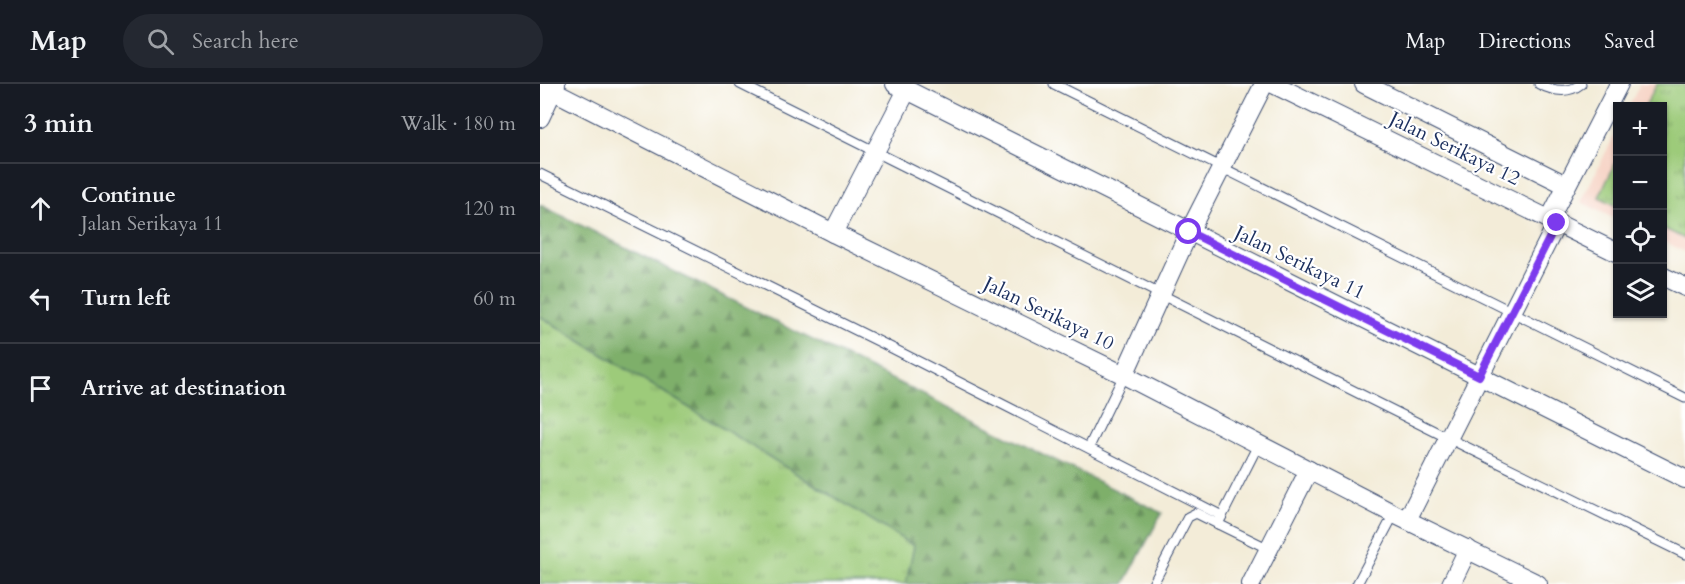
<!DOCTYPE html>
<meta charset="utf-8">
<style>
:root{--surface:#171b24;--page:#242831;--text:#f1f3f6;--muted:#9ea1a6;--line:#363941}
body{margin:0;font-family:Cardo,serif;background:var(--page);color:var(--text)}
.controls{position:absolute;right:18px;top:18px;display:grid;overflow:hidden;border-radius:0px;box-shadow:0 2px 4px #0004}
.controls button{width:54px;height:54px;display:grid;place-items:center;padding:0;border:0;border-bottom:2px solid var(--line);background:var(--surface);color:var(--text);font:30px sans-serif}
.stop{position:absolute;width:18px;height:18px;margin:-14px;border:4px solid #7c3aed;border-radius:50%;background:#fff}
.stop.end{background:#7c3aed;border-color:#fff;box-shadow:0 2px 6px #0008}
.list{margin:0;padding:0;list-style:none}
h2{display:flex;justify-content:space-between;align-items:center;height:78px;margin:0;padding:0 24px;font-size:26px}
h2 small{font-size:20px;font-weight:400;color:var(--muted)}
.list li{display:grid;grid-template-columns:39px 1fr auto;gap:18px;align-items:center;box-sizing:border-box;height:90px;padding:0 24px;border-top:2px solid var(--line)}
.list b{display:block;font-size:22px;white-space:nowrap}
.list p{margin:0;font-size:20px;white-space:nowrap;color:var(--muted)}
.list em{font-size:20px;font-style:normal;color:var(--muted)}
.icon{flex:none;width:33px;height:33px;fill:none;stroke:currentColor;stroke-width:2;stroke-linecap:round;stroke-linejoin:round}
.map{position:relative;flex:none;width:1145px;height:500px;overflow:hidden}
header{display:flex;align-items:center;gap:36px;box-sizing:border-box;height:84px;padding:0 30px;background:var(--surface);border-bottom:2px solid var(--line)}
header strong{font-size:28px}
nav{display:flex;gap:33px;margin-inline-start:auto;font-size:21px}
.search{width:420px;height:54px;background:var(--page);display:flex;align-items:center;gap:15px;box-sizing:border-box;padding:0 21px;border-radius:33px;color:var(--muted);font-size:22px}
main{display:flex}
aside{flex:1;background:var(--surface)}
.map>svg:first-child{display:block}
</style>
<header>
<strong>Map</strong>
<div class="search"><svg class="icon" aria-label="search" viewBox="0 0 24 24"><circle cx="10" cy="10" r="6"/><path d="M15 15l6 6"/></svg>Search here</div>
<nav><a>Map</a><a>Directions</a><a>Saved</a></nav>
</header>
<main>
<aside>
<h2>3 min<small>Walk · 180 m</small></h2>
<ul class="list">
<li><svg class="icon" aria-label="ahead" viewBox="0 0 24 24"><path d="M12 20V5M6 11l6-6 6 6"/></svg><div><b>Continue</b><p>Jalan Serikaya 11</p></div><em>120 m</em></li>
<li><svg class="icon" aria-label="left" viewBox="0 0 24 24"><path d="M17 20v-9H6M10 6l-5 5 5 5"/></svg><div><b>Turn left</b></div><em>60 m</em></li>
<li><svg class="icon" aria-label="arrive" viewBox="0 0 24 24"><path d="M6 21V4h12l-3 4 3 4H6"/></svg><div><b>Arrive at destination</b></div></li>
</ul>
</aside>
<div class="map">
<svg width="1145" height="500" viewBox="0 0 1145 500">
<defs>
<pattern id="grass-tufts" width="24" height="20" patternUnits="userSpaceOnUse" patternTransform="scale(1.5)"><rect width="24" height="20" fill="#9dcb7a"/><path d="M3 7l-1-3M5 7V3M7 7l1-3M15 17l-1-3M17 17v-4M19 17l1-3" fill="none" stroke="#7fa567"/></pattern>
<pattern id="forest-firs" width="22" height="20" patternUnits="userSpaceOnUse" patternTransform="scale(1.5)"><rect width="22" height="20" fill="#7eaf6a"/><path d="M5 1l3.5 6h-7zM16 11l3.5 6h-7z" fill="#668f5a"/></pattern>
</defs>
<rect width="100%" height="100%" fill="#fff"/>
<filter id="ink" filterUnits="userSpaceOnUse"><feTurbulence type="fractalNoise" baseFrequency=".0167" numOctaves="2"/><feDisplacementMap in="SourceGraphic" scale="12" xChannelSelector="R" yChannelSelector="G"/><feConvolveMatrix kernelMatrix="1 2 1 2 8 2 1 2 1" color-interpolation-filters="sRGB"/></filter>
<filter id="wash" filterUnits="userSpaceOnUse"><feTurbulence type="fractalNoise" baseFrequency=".008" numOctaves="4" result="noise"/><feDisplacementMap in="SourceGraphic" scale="24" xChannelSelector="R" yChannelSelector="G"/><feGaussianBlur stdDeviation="1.35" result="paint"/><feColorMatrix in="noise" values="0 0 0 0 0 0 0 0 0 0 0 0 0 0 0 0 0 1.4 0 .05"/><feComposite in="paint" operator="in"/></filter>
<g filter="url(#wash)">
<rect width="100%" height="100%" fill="#f3ecd8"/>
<g fill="#f6d2c3">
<polygon points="1100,0 1145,0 1145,168 1123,157 1122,22 1089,22"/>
<polygon points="1077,46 1077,136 1041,118"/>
</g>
<g fill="url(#grass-tufts)" stroke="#5c7d6c" stroke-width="1.5">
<polygon points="1117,0 1145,0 1145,155 1123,144 1122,22 1105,22"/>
<polygon points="1077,76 1078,122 1077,122 1059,113"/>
<polygon points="0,232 374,462 366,500 0,500"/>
</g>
<polygon fill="url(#forest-firs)" stroke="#4c6f64" stroke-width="1.5" points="0,121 622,429 584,500 366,500 374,462 0,232"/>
</g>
<g filter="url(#ink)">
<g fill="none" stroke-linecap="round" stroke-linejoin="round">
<defs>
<g id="service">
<polyline points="200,0 908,354 1145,470"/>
<polyline points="514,0 1145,314"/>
<path d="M999,0C1013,7 1028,10 1041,0"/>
<polyline points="0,90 342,259 682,432"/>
<polyline points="549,363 584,291"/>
<polyline points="678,440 729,465"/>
<polyline points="613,500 648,433 656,429 678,440 718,361"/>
<polyline points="817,500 854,430"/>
</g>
<g id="minor">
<polyline points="0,0 293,149 584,291 854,430 998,500"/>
<polyline points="355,0 1145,395"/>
<polyline points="733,0 1078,169"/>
<polyline points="824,0 1026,101"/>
<polyline points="0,34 16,0"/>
<polyline points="1009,136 1079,0"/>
<polyline points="293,149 367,6"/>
<polyline points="1122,192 1145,203"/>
<polyline points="584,291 649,148 724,0"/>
<polyline points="867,436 1017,139"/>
<polyline points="711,500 769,386"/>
<polyline points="911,500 928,465"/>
</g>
</defs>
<use href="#service" stroke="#3b4b70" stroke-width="11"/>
<use href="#minor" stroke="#3b4b70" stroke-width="20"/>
<use href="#service" stroke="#fff" stroke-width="9"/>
<use href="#minor" stroke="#fff" stroke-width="18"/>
</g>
</g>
<g fill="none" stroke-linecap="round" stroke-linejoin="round" filter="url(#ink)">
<polyline stroke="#7c3aed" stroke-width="8" points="649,148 939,292 1017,139"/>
</g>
<g text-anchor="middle" stroke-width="4.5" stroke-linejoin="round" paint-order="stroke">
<g font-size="20" fill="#1b2f5e" stroke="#fff">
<text transform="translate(915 64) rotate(26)" y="7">Jalan Serikaya 12</text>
<text transform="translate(760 178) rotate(26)" y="7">Jalan Serikaya 11</text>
<text transform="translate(509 229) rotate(26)" y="7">Jalan Serikaya 10</text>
</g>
</g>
</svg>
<div class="controls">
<button>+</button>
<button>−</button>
<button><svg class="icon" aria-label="locate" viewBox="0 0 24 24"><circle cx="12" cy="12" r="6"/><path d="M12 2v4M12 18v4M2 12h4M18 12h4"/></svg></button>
<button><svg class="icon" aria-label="layers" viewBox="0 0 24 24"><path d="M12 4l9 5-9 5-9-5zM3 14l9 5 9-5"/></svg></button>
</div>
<div class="stop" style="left:649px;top:148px"></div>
<div class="stop end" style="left:1017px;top:139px"></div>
</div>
</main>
